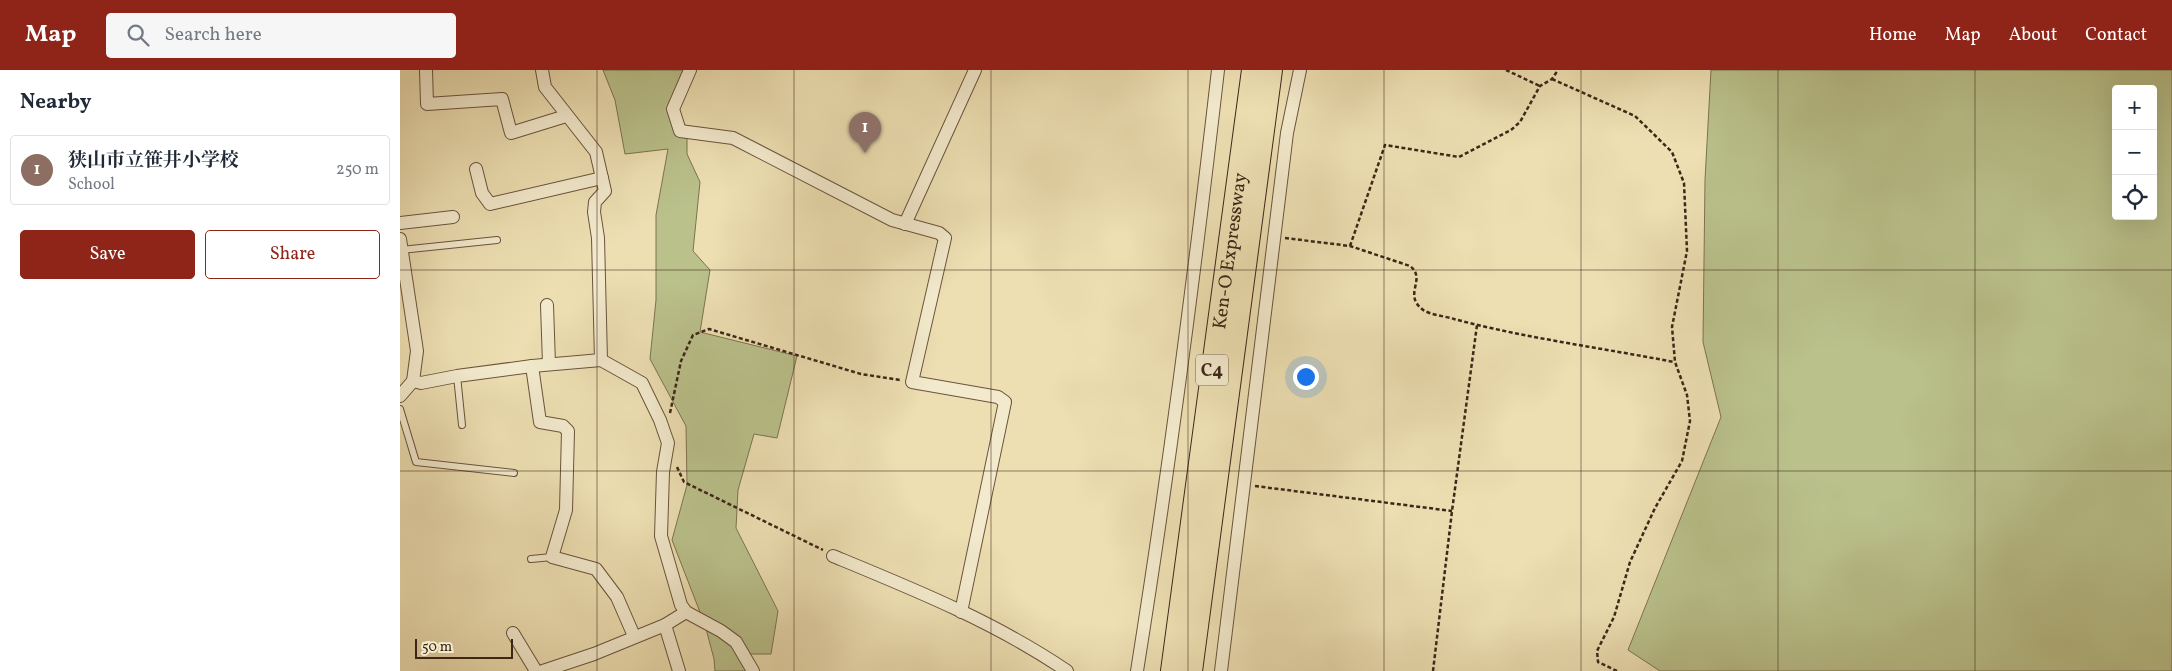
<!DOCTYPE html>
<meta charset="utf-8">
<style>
:root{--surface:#fff;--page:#f6f6f7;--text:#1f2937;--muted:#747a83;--line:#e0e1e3;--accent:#8f2418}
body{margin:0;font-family:Vollkorn,"Noto Serif JP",serif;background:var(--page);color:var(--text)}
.controls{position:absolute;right:15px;top:15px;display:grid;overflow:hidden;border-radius:5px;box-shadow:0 5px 20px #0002}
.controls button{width:45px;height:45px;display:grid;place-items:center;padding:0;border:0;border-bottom:1px solid var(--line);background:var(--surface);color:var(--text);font:25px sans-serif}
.scale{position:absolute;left:15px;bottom:12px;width:98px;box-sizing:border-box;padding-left:5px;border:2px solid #3d2518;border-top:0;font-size:14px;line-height:18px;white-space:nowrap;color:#3d2518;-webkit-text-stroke:4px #f3eacd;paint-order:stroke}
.you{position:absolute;left:905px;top:306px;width:18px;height:18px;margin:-12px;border:4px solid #fff;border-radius:50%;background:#1a73e8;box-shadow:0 0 0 8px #1a73e833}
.badge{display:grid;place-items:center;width:32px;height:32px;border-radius:50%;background:var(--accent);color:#fff;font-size:16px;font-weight:700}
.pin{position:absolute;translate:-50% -41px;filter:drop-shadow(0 1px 2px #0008)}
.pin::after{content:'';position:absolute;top:26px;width:18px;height:15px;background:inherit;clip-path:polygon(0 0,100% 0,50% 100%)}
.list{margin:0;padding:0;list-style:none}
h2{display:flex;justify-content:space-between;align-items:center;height:65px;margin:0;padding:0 20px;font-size:21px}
h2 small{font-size:16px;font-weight:400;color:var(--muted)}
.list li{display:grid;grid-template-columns:32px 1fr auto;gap:15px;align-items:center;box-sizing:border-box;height:70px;margin:0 10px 10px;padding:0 10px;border:1px solid var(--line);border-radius:5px}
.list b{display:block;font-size:19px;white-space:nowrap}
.list p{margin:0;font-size:16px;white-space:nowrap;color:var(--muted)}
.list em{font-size:16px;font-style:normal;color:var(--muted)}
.actions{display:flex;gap:10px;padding:15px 20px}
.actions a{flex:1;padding:11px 0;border:1px solid var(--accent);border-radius:5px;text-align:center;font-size:18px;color:var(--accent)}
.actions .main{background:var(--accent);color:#fff}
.icon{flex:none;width:28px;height:28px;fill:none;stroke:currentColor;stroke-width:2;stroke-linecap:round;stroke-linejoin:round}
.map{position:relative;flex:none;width:1772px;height:601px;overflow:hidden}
header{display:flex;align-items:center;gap:30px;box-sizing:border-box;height:70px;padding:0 25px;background:var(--accent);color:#fff}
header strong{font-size:24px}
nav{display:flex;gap:28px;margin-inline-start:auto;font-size:18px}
.search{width:350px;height:45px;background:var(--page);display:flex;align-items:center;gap:12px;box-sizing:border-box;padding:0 18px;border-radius:5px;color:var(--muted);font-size:19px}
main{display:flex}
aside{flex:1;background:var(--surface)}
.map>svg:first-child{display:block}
</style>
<header>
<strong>Map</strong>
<div class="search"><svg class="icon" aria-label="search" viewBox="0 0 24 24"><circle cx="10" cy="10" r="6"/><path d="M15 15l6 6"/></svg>Search here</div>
<nav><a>Home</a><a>Map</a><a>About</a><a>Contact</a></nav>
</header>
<main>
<aside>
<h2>Nearby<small></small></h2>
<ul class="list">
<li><span class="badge" style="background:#8d6e63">1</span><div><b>狭山市立笹井小学校</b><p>School</p></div><em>250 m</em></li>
</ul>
<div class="actions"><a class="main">Save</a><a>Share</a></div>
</aside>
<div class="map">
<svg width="1772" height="601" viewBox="0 0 1772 601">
<rect width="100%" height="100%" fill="#eddfb2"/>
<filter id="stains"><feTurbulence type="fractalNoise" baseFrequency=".004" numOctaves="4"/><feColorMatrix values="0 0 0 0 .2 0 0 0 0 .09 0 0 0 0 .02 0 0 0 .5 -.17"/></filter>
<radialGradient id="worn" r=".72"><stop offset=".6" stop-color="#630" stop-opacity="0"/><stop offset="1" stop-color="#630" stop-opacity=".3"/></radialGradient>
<g fill="#bac18b" stroke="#7c7352" fill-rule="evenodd">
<polygon points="203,0 293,0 276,44 287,57 287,84 300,112 293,181 310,200 300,262 397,286 377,368 354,364 338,420 336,458 378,541 371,584 338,584 350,601 315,601 314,589 305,555 272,470 287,415 286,356 250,289 256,230 256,145 268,79 225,84 215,30"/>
<path d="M1311,0H1772V601H1260L1228,580L1321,347L1303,272L1305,110ZM1716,19H1753V146H1716Z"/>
</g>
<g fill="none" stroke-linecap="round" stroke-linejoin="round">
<defs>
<g id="lane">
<polyline points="1,180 97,170"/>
<polyline points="57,306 62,355"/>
<polyline points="0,339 16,392 114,403"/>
<polyline points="131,489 152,487"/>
</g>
<g id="street">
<polyline points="26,0 27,34 102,29 111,63 166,46"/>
<polyline points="142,0 145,17 196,82 205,121 195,132 194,142 198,168 201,290"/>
<polyline points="290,0 273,39 280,61 333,68 492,150 539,163 545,168 512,312 598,327 605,332 561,542"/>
<polyline points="76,99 82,123 90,134 202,108"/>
<polyline points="0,153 53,147"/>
<polyline points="505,154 575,0"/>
<polyline points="0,169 17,281 13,311 0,326"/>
<polyline points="147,235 149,294"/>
<polyline points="132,296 140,352 163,356 168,361 166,440 152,487 196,499 217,527 234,566"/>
<polyline points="13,311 21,313 57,306 132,296 201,290 242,313 260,350 268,373 263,402 261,466 281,535 286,542"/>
<path d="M433,486C513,519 595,552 667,601"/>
<polyline points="265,555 279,601"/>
<polyline points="113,563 136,601"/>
<polyline points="143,601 194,584 265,555 286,542 321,561 336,572 353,601"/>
<path d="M737,601C769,401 795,201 818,0"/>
<polyline points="821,601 887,63 900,0"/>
</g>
<g id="highway">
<path id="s1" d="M772,601L853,0"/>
<polyline points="791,601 871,0"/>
</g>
</defs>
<use href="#lane" stroke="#69543e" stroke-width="8"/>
<use href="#street" stroke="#69543e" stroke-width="14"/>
<use href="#highway" stroke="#3d2518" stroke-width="24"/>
<g stroke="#3d2518" stroke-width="2.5" stroke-dasharray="4 2.5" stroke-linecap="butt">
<polyline points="1106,0 1140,16"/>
<polyline points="1152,9 1235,46 1272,82 1284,113 1287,181 1272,257 1275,292 1287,325 1290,351 1282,391 1255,438 1230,492 1214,547 1197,581 1198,592 1217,601"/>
<path d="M885,168L950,176L1010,196C1027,209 1003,224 1022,239C1029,245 1045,246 1054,249C1125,268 1202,278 1274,292"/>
<polyline points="950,176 985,75 1059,87 1111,60 1120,52 1140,16 1152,9 1158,0"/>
<polyline points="270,343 281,291 293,265 309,259 461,304 500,310"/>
<polyline points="277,397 284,412 423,480"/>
<polyline points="855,416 1052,441"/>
<polyline points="1033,601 1052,441 1077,255"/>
</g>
<use href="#lane" stroke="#f3eacd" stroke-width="6"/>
<use href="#street" stroke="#f3eacd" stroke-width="12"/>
<use href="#highway" stroke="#eddfb2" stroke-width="22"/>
</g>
<path fill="none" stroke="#3d2518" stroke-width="1" stroke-opacity="0.55" d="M197,0V601M394,0V601M591,0V601M788,0V601M984,0V601M1181,0V601M1378,0V601M1575,0V601M0,200H1772M0,401H1772"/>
<g text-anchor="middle" stroke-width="4" stroke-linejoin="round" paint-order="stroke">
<rect fill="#f3eacd" stroke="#74604e" stroke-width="1" x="796" y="284.5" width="32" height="31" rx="4"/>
<g font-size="18" font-weight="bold" fill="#3d2518">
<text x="812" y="306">C4</text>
</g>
<g font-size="19" fill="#3d2518" stroke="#f3eacd">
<text dy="7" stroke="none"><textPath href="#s1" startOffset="424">Ken-O Expressway</textPath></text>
</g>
</g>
<rect width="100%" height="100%" filter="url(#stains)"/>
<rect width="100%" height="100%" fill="url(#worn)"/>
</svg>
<div class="controls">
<button>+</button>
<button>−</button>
<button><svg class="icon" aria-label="locate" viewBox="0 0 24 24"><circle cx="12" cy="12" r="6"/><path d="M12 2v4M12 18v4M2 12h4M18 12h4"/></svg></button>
</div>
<div class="scale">50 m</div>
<div class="you"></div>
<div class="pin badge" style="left:465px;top:83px;background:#8d6e63">1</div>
</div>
</main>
